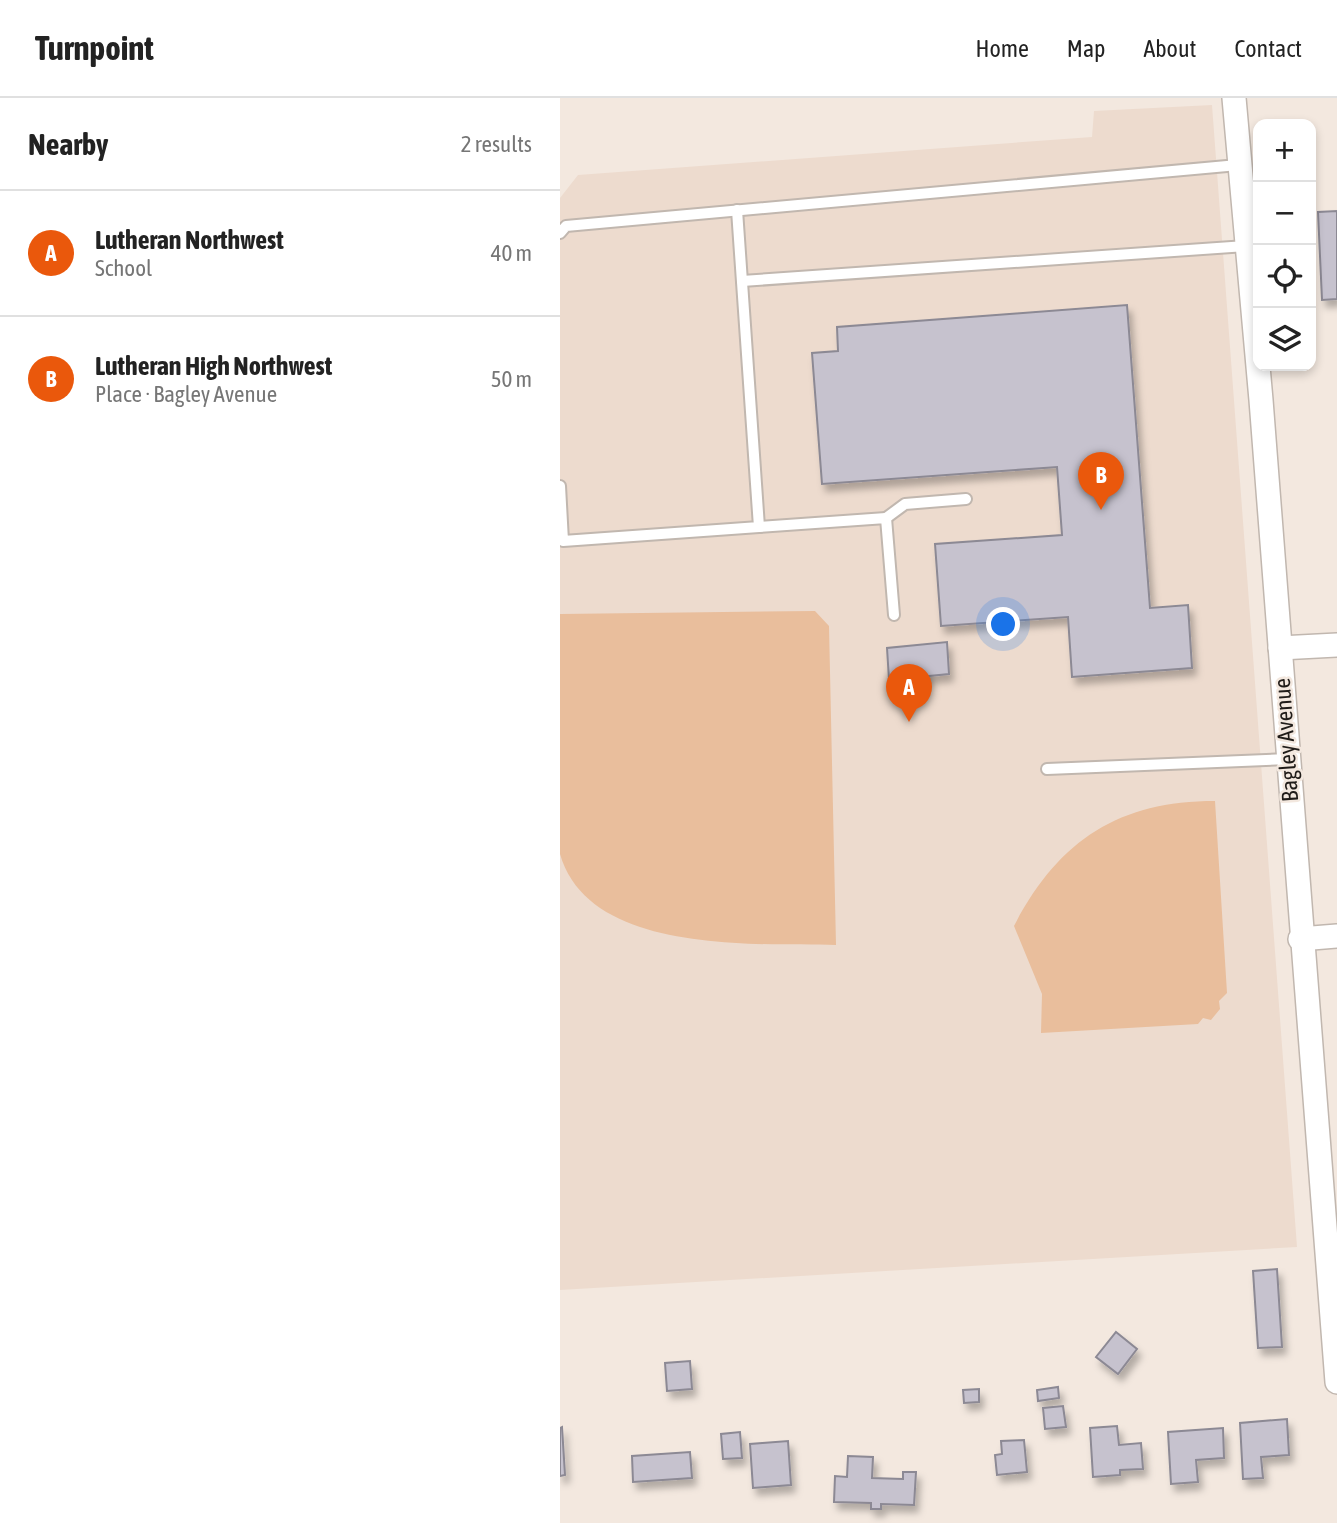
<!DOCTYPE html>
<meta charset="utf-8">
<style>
:root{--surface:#fff;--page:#f6f6f6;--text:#222;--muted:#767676;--line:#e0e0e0;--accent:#ea580c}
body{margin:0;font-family:"Asap Condensed",sans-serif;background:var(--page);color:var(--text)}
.controls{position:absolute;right:21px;top:21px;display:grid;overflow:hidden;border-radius:14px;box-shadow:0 4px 10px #0003}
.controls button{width:63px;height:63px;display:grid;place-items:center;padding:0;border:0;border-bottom:2px solid var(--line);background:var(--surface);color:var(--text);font:35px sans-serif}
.you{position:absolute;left:444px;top:527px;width:24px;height:24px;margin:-18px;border:5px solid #fff;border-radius:50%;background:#1a73e8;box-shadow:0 0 0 10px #1a73e833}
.badge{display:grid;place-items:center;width:46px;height:46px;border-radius:50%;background:var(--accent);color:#fff;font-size:23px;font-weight:700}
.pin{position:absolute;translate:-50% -58px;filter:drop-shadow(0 2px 4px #0008)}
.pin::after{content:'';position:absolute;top:37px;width:24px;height:21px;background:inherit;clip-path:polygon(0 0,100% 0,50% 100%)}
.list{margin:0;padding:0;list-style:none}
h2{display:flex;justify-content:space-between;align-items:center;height:91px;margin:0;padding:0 28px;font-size:30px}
h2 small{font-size:23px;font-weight:400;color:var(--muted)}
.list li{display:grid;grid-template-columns:46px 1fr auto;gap:21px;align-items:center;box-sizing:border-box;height:126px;padding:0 28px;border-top:2px solid var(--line)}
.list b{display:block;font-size:26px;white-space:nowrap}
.list p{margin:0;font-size:23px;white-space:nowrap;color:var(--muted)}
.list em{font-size:23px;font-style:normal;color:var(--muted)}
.icon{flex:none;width:38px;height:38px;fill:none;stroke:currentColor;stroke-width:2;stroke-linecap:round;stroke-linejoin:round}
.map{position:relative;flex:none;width:777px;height:1425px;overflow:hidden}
header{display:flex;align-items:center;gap:42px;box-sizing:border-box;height:98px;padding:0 35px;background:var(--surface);border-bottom:2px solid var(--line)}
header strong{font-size:33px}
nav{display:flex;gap:38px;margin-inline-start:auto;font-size:24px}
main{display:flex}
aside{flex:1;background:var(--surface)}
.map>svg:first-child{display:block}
</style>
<header>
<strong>Turnpoint</strong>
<nav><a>Home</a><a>Map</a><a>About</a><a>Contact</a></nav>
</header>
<main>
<aside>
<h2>Nearby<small>2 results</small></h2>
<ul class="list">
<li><span class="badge">A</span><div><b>Lutheran Northwest</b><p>School</p></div><em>40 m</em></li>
<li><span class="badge">B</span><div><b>Lutheran High Northwest</b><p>Place · Bagley Avenue</p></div><em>50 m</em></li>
</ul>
</aside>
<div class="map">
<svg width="777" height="1425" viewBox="0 0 777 1425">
<defs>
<filter id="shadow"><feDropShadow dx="4" dy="7" stdDeviation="3.5" flood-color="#0004"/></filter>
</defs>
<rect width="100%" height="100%" fill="#f3e8df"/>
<polygon fill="#eddbce" points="652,7 737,1149 0,1192 0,100 18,77 532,39 534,13"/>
<g fill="#e9be9c">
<path d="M255,513L269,528L276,847C196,845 29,857 0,756C0,738 0,711 0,692C0,633 0,574 0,516Z"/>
<path d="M655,703L667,895L659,903L660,911L651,922L643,920L638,926L481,935L482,896L454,828C498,743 558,703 655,703Z"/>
</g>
<g fill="#c6c2ce" stroke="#8c8994" stroke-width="2" filter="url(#shadow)">
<polygon points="777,113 777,201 762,202 758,114"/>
<polygon points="567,207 590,510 628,507 632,570 512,579 508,519 381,528 375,446 502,437 497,369 262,386 252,255 278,253 277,229"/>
<polygon points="387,544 389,576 329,582 327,550"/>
<polygon points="717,1171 722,1249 698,1250 693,1173"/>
<polygon points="556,1234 577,1251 558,1276 536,1259"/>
<polygon points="130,1263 132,1291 107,1293 105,1265"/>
<polygon points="498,1289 499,1300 478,1303 477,1292"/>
<polygon points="419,1291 419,1304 404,1305 403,1292"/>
<polygon points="503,1308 506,1329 485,1331 483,1310"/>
<polygon points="727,1321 729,1357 701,1359 703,1380 683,1381 680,1325"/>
<polygon points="557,1328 559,1347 581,1345 583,1371 560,1372 560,1377 533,1379 530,1330"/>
<polygon points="2,1329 5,1377 0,1378 0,1330"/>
<polygon points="663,1330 664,1360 636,1362 638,1384 611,1386 608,1334"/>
<polygon points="180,1334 182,1360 163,1361 161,1336"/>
<polygon points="464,1342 467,1374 437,1377 435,1357 442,1356 441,1343"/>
<polygon points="228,1343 231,1387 193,1390 190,1346"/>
<polygon points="130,1354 132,1380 73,1384 72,1358"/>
<polygon points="288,1358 313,1359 312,1380 343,1381 343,1374 356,1374 354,1407 321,1406 321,1411 311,1411 311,1405 274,1404 275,1378 287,1379"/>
</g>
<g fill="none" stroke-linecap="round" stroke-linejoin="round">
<defs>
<g id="service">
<polyline points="0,135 6,128 678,67"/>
<polyline points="182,183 686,148"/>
<polyline points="0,388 3,443 199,429 177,112"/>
<polyline points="326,420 345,406 406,401"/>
<polyline points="199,429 326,420 334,517"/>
<polyline points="487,671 728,661"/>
</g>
<g id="minor">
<polyline points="674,0 701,302 777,1284"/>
<polyline points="720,550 777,547"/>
<polyline points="740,841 777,838"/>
</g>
</defs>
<use href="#service" stroke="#c1b7af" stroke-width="14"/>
<use href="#minor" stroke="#c1b7af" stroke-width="26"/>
<use href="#service" stroke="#fff" stroke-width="10"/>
<use href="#minor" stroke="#fff" stroke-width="23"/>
</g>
<g text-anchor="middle" stroke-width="5" stroke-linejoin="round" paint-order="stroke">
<g font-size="23" fill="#201c19" stroke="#f3e8df">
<text transform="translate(726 642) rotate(-94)" y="8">Bagley Avenue</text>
</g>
</g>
</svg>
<div class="controls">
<button>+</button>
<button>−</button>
<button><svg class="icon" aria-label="locate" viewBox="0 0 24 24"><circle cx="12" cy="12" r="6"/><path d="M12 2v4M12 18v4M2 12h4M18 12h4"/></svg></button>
<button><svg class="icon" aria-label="layers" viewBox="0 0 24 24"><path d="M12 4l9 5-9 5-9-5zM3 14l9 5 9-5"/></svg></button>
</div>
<div class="you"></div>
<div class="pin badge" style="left:349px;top:624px">A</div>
<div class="pin badge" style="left:541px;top:412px">B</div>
</div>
</main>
